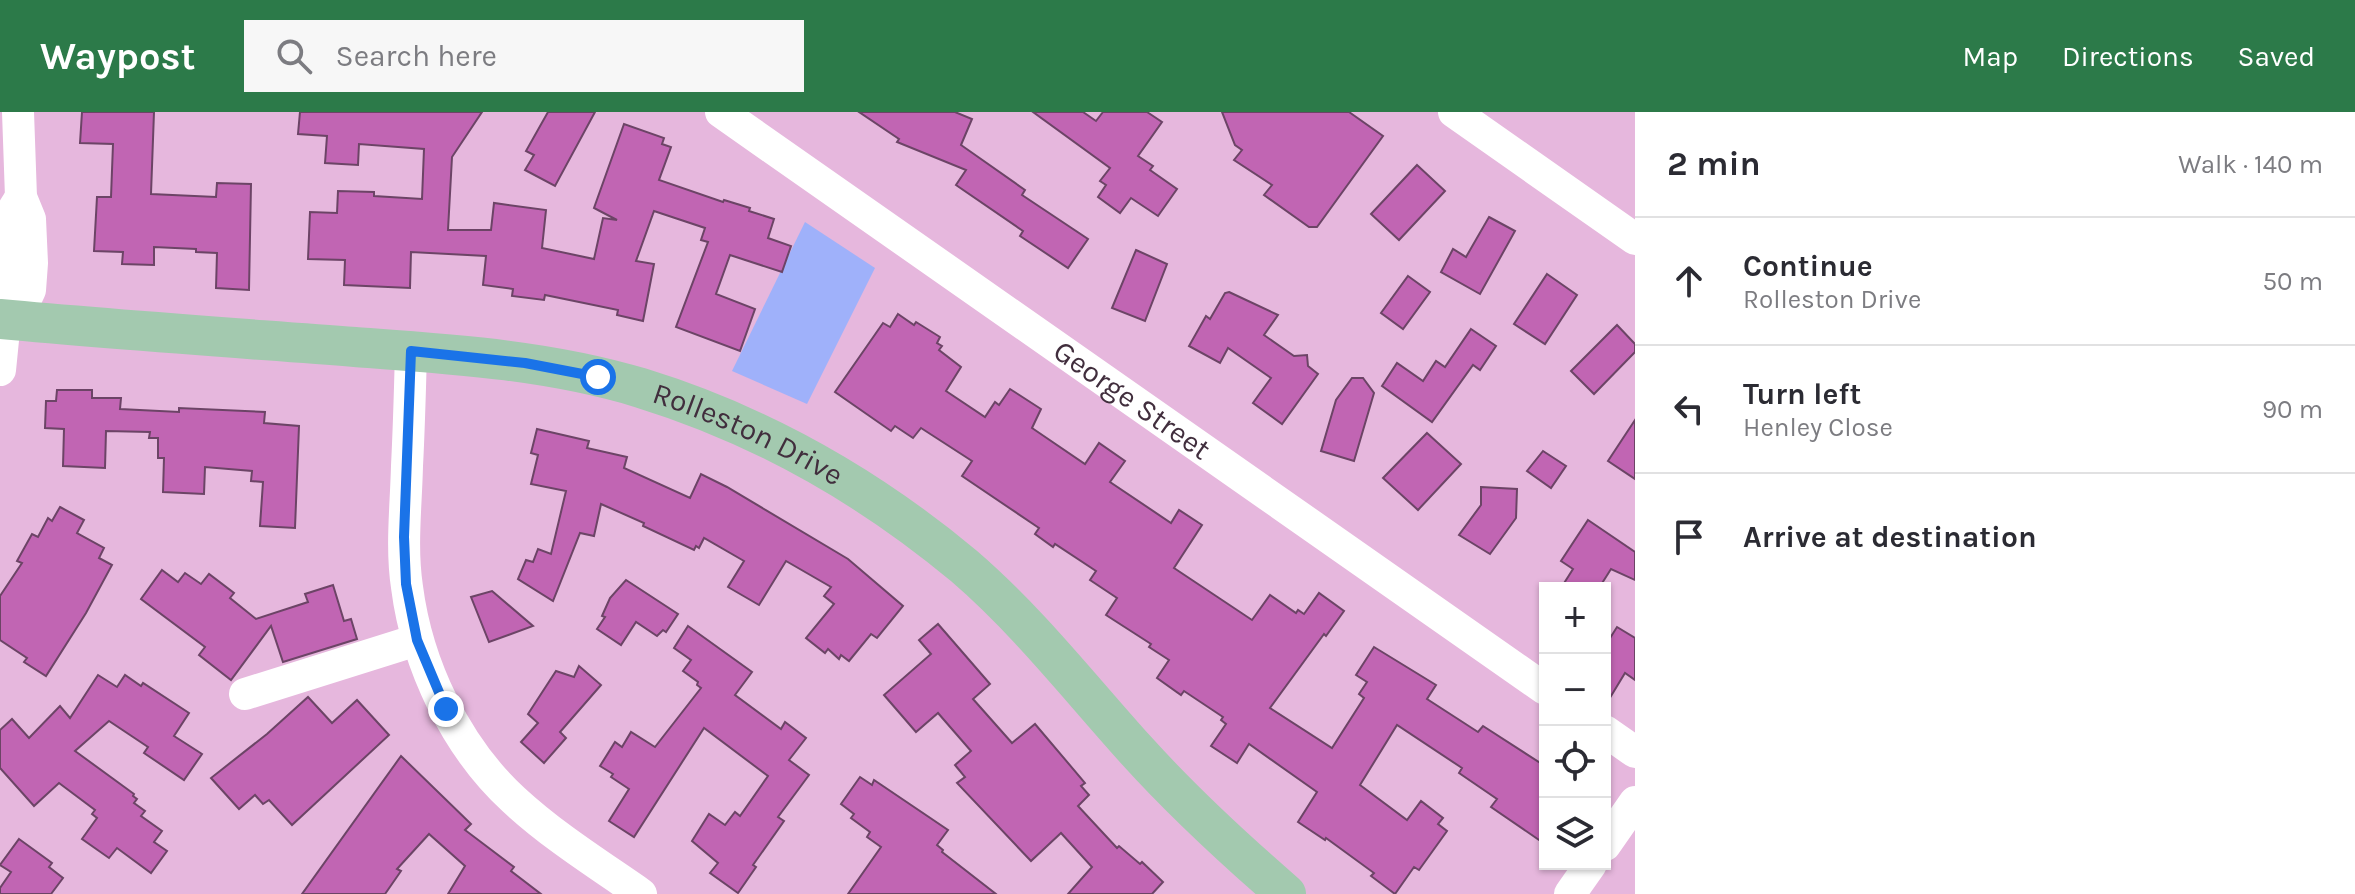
<!DOCTYPE html>
<meta charset="utf-8">
<style>
:root{--surface:#fff;--page:#f7f7f7;--text:#2b2b33;--muted:#7c7c81;--line:#e1e1e2;--accent:#2c7a49}
body{margin:0;font-family:Karla,sans-serif;background:var(--page);color:var(--text)}
.controls{position:absolute;right:24px;bottom:24px;display:grid;overflow:hidden;border-radius:0px;box-shadow:0 2px 6px #0004}
.controls button{width:72px;height:72px;display:grid;place-items:center;padding:0;border:0;border-bottom:2px solid var(--line);background:var(--surface);color:var(--text);font:40px sans-serif}
.stop{position:absolute;width:24px;height:24px;margin:-18px;border:6px solid #1a73e8;border-radius:50%;background:#fff}
.stop.end{background:#1a73e8;border-color:#fff;box-shadow:0 2px 8px #0008}
.list{margin:0;padding:0;list-style:none}
h2{display:flex;justify-content:space-between;align-items:center;height:104px;margin:0;padding:0 32px;font-size:34px}
h2 small{font-size:26px;font-weight:400;color:var(--muted)}
.list li{display:grid;grid-template-columns:52px 1fr auto;gap:24px;align-items:center;box-sizing:border-box;height:128px;padding:0 32px;border-top:2px solid var(--line)}
.list b{display:block;font-size:30px;white-space:nowrap}
.list p{margin:0;font-size:26px;white-space:nowrap;color:var(--muted)}
.list em{font-size:26px;font-style:normal;color:var(--muted)}
.icon{flex:none;width:44px;height:44px;fill:none;stroke:currentColor;stroke-width:2;stroke-linecap:round;stroke-linejoin:round}
.map{position:relative;flex:none;width:1635px;height:782px;overflow:hidden}
header{display:flex;align-items:center;gap:48px;box-sizing:border-box;height:112px;padding:0 40px;background:var(--accent);color:#fff}
header strong{font-size:38px}
nav{display:flex;gap:44px;margin-inline-start:auto;font-size:28px}
.search{width:560px;height:72px;background:var(--page);display:flex;align-items:center;gap:20px;box-sizing:border-box;padding:0 28px;border-radius:0px;color:var(--muted);font-size:30px}
main{display:flex}
aside{flex:1;background:var(--surface)}
.map>svg:first-child{display:block}
</style>
<header>
<strong>Waypost</strong>
<div class="search"><svg class="icon" aria-label="search" viewBox="0 0 24 24"><circle cx="10" cy="10" r="6"/><path d="M15 15l6 6"/></svg>Search here</div>
<nav><a>Map</a><a>Directions</a><a>Saved</a></nav>
</header>
<main>
<div class="map">
<svg width="1635" height="782" viewBox="0 0 1635 782">
<rect width="100%" height="100%" fill="#e6b7dd"/>
<polygon fill="#9fb1fa" points="805,110 875,156 807,292 732,259"/>
<g fill="#c165b3" stroke="#6c4466" stroke-width="2">
<polygon points="82,0 154,0 151,82 216,85 217,71 251,72 249,178 216,176 217,141 196,140 196,137 154,135 154,153 122,152 123,140 94,139 97,85 111,85 113,32 80,31"/>
<polygon points="300,0 482,0 452,45 448,118 491,118 494,91 546,98 542,136 594,147 603,106 617,108 594,96 624,12 664,26 662,32 671,35 659,68 723,90 724,88 750,96 749,99 774,107 768,126 791,134 782,160 730,143 716,182 755,197 740,239 676,215 708,130 701,128 705,116 654,99 636,149 654,152 643,209 617,203 618,198 545,183 544,188 512,184 513,177 483,173 486,144 411,140 410,176 344,173 345,148 308,147 310,100 337,101 338,79 374,80 374,84 422,87 424,37 359,32 358,53 325,51 327,24 298,22"/>
<polygon points="548,0 595,0 555,74 525,58 534,43 526,39"/>
<polygon points="859,0 955,0 972,7 961,33 1025,78 1022,83 1088,127 1068,156 1020,124 1023,119 956,73 966,58 897,30 899,27"/>
<polygon points="1033,0 1083,0 1096,9 1103,0 1147,0 1162,10 1138,44 1153,54 1150,58 1177,77 1158,104 1131,86 1120,101 1098,85 1106,73 1100,69 1110,56"/>
<polygon points="1222,0 1349,0 1383,24 1317,115 1309,115 1264,83 1272,73 1234,48 1242,38 1235,33"/>
<polygon points="1417,53 1445,79 1399,128 1371,102"/>
<polygon points="1489,105 1515,119 1480,182 1441,160 1453,137 1466,145"/>
<polygon points="1136,138 1167,152 1145,209 1112,196"/>
<polygon points="1547,162 1577,183 1545,232 1514,212"/>
<polygon points="1408,164 1430,180 1403,217 1381,201"/>
<polygon points="1229,180 1278,203 1264,223 1294,244 1307,243 1308,254 1318,262 1282,312 1253,291 1271,266 1228,236 1220,251 1189,234 1206,204 1210,207 1225,181"/>
<polygon points="898,202 914,213 916,210 940,225 937,231 942,234 939,238 961,255 946,279 985,305 995,290 999,293 1010,277 1041,297 1032,316 1085,352 1099,331 1125,349 1110,370 1171,411 1179,398 1202,413 1174,456 1252,508 1270,483 1296,501 1298,498 1304,502 1319,481 1344,499 1326,524 1324,522 1270,596 1332,636 1364,586 1359,582 1367,570 1356,563 1374,535 1436,573 1427,587 1478,620 1483,614 1545,654 1545,732 1491,695 1497,687 1459,661 1462,656 1397,613 1360,673 1407,708 1421,689 1443,706 1438,712 1447,719 1419,758 1414,755 1395,782 1371,764 1374,761 1326,726 1325,728 1298,710 1317,680 1249,632 1237,651 1211,634 1226,612 1221,608 1223,605 1184,579 1181,583 1157,566 1169,548 1149,535 1151,532 1106,503 1117,486 1090,468 1096,459 1055,432 1053,435 1035,422 1039,416 962,364 972,349 921,316 913,326 895,314 891,319 835,280 883,211 890,215"/>
<polygon points="1617,213 1635,232 1635,240 1594,282 1571,259"/>
<polygon points="1471,217 1496,234 1480,258 1473,253 1432,310 1382,274 1397,251 1423,269 1436,249 1445,255"/>
<polygon points="1352,266 1363,266 1374,281 1354,349 1321,339 1336,288"/>
<polygon points="57,278 92,278 92,286 121,286 120,297 179,300 179,296 265,300 264,311 299,314 295,416 260,414 263,370 251,369 252,359 205,355 204,382 163,380 164,346 158,346 158,326 149,326 150,320 106,319 105,356 63,354 64,317 45,316 46,289 56,289"/>
<polygon points="1635,308 1635,367 1608,349"/>
<polygon points="537,317 589,329 587,336 627,345 624,356 690,386 701,362 727,375 848,447 903,494 877,526 871,522 849,549 841,543 839,547 828,537 825,541 806,526 834,492 824,484 831,475 786,449 759,493 728,475 744,449 704,426 699,436 696,434 694,438 643,414 644,411 601,392 594,424 580,421 553,489 518,467 526,448 533,450 538,437 551,442 566,379 531,372 538,343 531,341"/>
<polygon points="1427,321 1461,352 1418,398 1383,366"/>
<polygon points="1543,339 1566,354 1551,376 1527,359"/>
<polygon points="1481,375 1517,377 1516,406 1490,442 1459,423 1481,393"/>
<polygon points="60,395 84,408 77,421 104,436 99,446 112,453 86,501 46,564 24,550 27,546 0,528 0,484 22,451 17,449 32,422 38,425 48,406 52,409"/>
<polygon points="1588,408 1635,440 1635,468 1611,457 1599,476 1561,476 1573,457 1561,449"/>
<polygon points="162,458 178,470 185,461 201,472 209,462 234,481 230,486 256,507 308,490 305,482 333,473 344,509 351,507 357,527 283,550 271,514 231,568 199,543 205,535 141,487"/>
<polygon points="626,468 678,502 666,520 663,518 657,524 636,510 621,533 597,517 605,505 602,504 610,486"/>
<polygon points="492,479 533,514 489,530 471,485"/>
<polygon points="938,512 990,572 973,587 1012,631 1035,612 1085,671 1081,674 1089,683 1078,694 1117,736 1119,734 1140,752 1142,750 1163,770 1152,782 1068,782 1092,755 1061,721 1031,749 957,671 965,665 955,653 971,639 938,601 916,620 884,583 931,542 919,528"/>
<polygon points="688,514 752,560 735,583 781,617 785,610 806,626 789,648 809,663 778,705 784,709 753,753 756,755 738,781 710,761 718,751 692,729 709,702 725,713 735,700 740,704 768,664 704,616 634,725 609,709 629,677 611,665 613,662 600,654 615,630 622,635 631,620 655,635 701,576 697,573 698,570 683,559 691,548 674,536"/>
<polygon points="1617,515 1635,526 1635,568 1625,561 1605,594 1605,534"/>
<polygon points="579,554 601,573 560,620 566,626 544,651 521,630 538,611 528,602 556,559 574,565"/>
<polygon points="98,563 117,575 125,563 141,574 143,571 189,601 174,624 202,642 184,668 144,641 148,635 109,609 75,639 134,682 133,684 137,687 134,691 145,699 141,704 162,719 154,730 167,739 151,761 117,736 109,746 82,727 97,706 92,702 95,698 59,671 34,694 0,656 0,618 12,607 29,626 60,594 70,606"/>
<polygon points="308,585 332,611 357,588 389,623 292,713 269,688 263,692 255,683 239,697 211,666 267,622"/>
<polygon points="401,644 471,712 465,718 514,755 511,759 541,782 448,782 465,754 429,722 397,757 401,759 385,782 302,782"/>
<polygon points="860,665 872,673 874,668 948,718 937,733 943,738 942,740 996,782 848,782 881,735 867,725 870,720 851,706 854,702 841,692"/>
<polygon points="19,727 52,751 49,755 63,766 51,782 0,782 0,776 11,760 0,753"/>
</g>
<g fill="none" stroke-linecap="round" stroke-linejoin="round">
<g stroke="#fff" stroke-width="32">
<path id="s1" d="M721,0L1545,577"/>
<polyline points="1454,0 1635,127"/>
<polyline points="16,208 30,178 32,151 30,107 21,85 18,0"/>
<polyline points="16,208 1,176 1,149 8,106 21,85"/>
<path d="M411,239C410,278 409,316 407,354C406,395 401,435 407,475C417,553 456,635 514,688C553,724 598,752 641,782"/>
<polyline points="0,258 5,208"/>
<polyline points="245,582 417,528"/>
<polyline points="1605,619 1635,640"/>
<polyline points="1605,733 1635,690"/>
<polyline points="1570,782 1591,752"/>
</g>
<path stroke="#a3c9af" stroke-width="40" id="s2" d="M0,207C118,218 237,226 355,235C451,242 549,248 641,276C761,313 868,374 964,454C1028,509 1080,576 1136,638C1183,690 1234,737 1286,782"/>
</g>
<g fill="none" stroke-linecap="round" stroke-linejoin="round">
<polyline stroke="#1a73e8" stroke-width="10" points="446,597 417,528 406,472 404,425 411,239 525,251 598,265"/>
</g>
<g text-anchor="middle" stroke-width="8" stroke-linejoin="round" paint-order="stroke">
<g font-size="30" fill="#412e3d" stroke="#f4c4eb">
<text dy="10" stroke="none"><textPath href="#s1" startOffset="502">George Street</textPath></text>
<text dy="10" stroke="none"><textPath href="#s2" startOffset="762">Rolleston Drive</textPath></text>
</g>
</g>
</svg>
<div class="controls">
<button>+</button>
<button>−</button>
<button><svg class="icon" aria-label="locate" viewBox="0 0 24 24"><circle cx="12" cy="12" r="6"/><path d="M12 2v4M12 18v4M2 12h4M18 12h4"/></svg></button>
<button><svg class="icon" aria-label="layers" viewBox="0 0 24 24"><path d="M12 4l9 5-9 5-9-5zM3 14l9 5 9-5"/></svg></button>
</div>
<div class="stop" style="left:598px;top:265px"></div>
<div class="stop end" style="left:446px;top:597px"></div>
</div>
<aside>
<h2>2 min<small>Walk · 140 m</small></h2>
<ul class="list">
<li><svg class="icon" aria-label="ahead" viewBox="0 0 24 24"><path d="M12 20V5M6 11l6-6 6 6"/></svg><div><b>Continue</b><p>Rolleston Drive</p></div><em>50 m</em></li>
<li><svg class="icon" aria-label="left" viewBox="0 0 24 24"><path d="M17 20v-9H6M10 6l-5 5 5 5"/></svg><div><b>Turn left</b><p>Henley Close</p></div><em>90 m</em></li>
<li><svg class="icon" aria-label="arrive" viewBox="0 0 24 24"><path d="M6 21V4h12l-3 4 3 4H6"/></svg><div><b>Arrive at destination</b></div></li>
</ul>
</aside>
</main>
